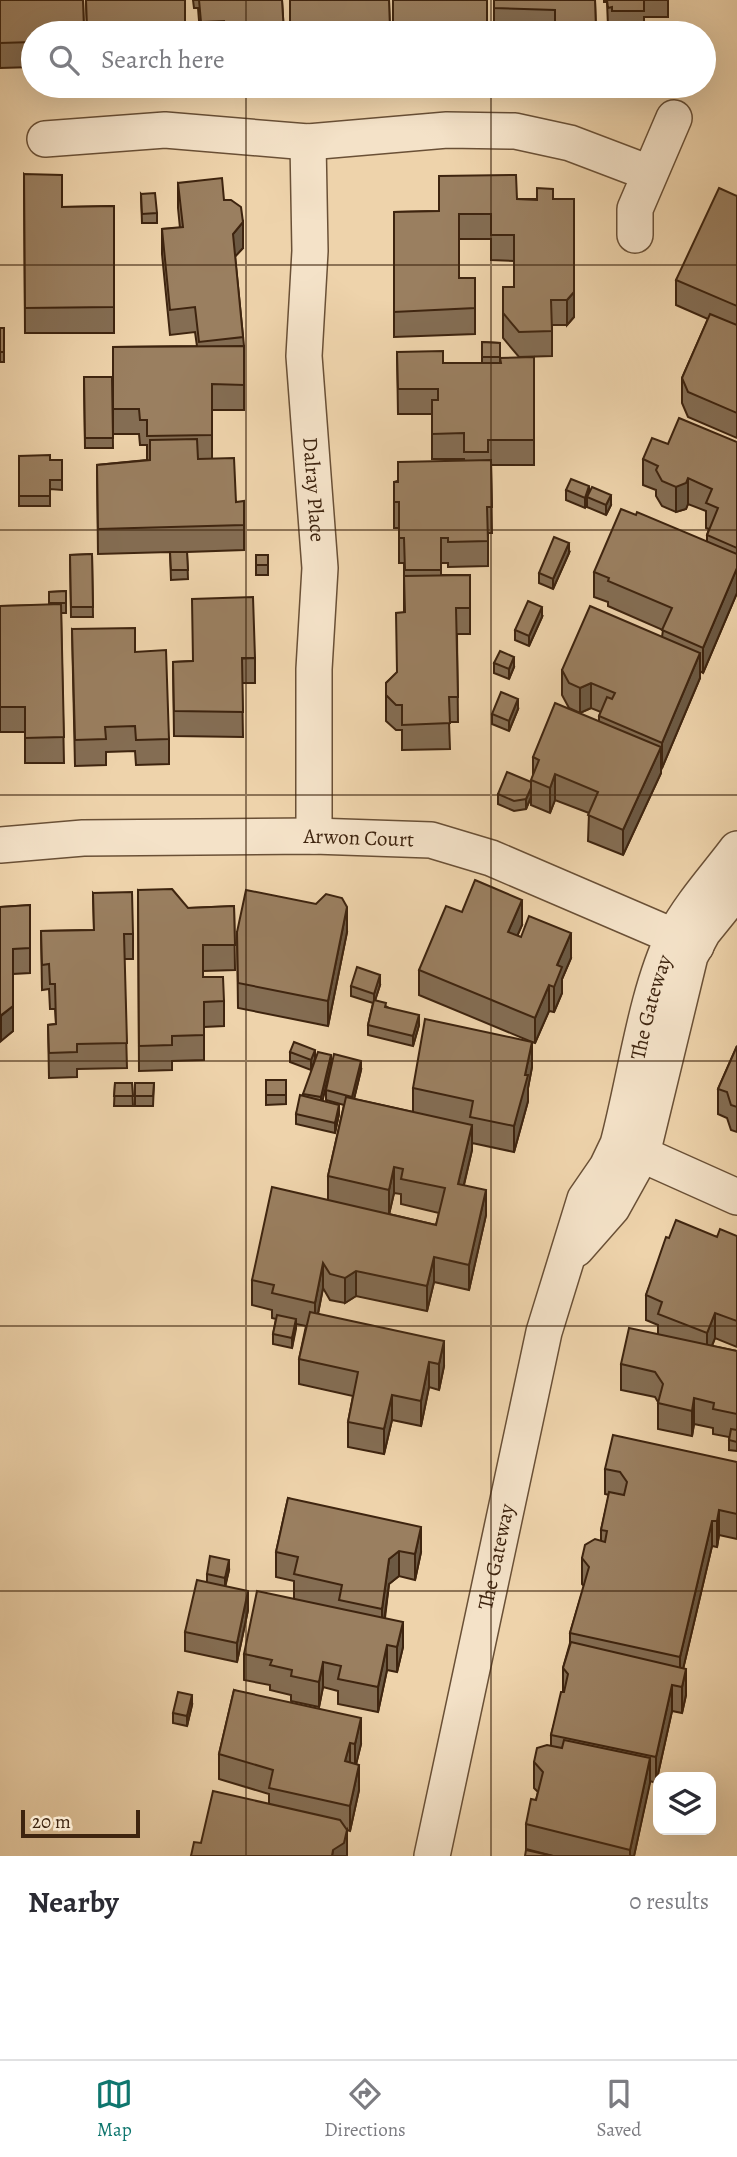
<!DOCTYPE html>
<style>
:root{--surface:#fff;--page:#f2f2f3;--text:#2b2b33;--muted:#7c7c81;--line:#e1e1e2;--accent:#0f766e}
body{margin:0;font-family:Alegreya,serif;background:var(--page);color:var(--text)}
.controls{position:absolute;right:21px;bottom:21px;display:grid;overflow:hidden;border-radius:14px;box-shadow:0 7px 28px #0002}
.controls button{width:63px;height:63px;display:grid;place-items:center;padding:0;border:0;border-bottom:2px solid var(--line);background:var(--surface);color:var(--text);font:35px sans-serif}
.scale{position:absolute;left:21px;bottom:18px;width:119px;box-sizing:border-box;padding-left:7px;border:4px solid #3e240f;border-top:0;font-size:19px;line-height:24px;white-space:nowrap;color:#3e240f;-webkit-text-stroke:5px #f4e2c8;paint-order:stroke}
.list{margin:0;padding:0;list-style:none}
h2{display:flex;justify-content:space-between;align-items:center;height:91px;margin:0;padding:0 28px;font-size:30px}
h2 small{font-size:23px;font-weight:400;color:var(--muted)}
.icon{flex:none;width:38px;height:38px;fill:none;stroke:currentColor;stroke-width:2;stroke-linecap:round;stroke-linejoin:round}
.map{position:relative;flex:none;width:737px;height:1856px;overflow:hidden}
.search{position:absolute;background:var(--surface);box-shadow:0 7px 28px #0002;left:21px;right:21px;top:21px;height:77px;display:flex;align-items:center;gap:18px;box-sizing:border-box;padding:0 24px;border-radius:38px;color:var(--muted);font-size:26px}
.sheet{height:203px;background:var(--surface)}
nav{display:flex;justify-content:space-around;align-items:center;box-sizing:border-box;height:98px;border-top:2px solid var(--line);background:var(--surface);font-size:19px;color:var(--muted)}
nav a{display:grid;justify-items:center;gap:4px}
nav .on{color:var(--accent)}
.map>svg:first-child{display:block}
</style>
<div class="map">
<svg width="737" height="1856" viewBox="0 0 737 1856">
<rect width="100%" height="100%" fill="#eed3ab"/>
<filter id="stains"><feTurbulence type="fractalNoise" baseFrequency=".00286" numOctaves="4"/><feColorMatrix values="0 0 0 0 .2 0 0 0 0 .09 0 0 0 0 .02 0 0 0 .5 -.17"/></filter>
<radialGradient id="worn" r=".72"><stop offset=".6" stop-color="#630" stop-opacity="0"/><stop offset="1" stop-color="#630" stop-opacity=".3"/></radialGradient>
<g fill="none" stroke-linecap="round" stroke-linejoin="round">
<defs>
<g id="street">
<polyline points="45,139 165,130 308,142 447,130 515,131 570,143 649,173"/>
<path id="s1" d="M308,142L310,251L304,356L320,568L314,669V836"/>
<polyline points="635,235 635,209 674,118"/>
<path id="s2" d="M0,845L83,838L314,836L431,840L491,858L696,946"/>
<polyline points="621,1145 737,1197"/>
<polyline points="576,1249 612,1208 642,1154 690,956 703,932 737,890"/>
<path id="s3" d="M432,1856L544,1332L585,1199L607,1167L618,1144C635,1081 646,992 674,936C691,904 716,877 737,849"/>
</g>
</defs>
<use href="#street" stroke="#6a5036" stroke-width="38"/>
<use href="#street" stroke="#f4e2c8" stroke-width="35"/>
</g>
<g fill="#846d53" stroke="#3e240f" stroke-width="2" fill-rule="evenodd">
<polygon points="0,0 83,0 84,33 33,33 33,67 0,68"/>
<polygon points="86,0 185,0 185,33 87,33"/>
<polygon points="193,0 282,0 284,33 200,33 198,8 194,8"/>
<polygon points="290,0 389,0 390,33 290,33"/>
<polygon points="393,0 487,33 393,33"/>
<polygon points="494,0 595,0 596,33 494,33"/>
<polygon points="604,0 668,0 668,17 644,17 644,30 612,29 612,26 608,26 607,2 604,2"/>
<polygon points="24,174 62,207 114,206 114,333 25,333"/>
<polygon points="178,183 224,200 243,248 235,256 244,346 244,410 212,410 212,458 236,502 244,525 244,550 187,552 188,579 171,580 170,552 98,554 97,465 147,460 147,445 140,445 139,434 113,434 113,347 197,346 195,332 170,335 162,254 162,229 180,228 178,208"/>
<polygon points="141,194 157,213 157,223 142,223"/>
<polygon points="737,196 737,438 688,417 682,403 682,378 708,319 676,305 676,280"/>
<polygon points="517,199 553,199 574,317 567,325 552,325 552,356 519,357 503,338 503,287 514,287 514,261 491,260 491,239 459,239 459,278 475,278 475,334 394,337 394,212 439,211"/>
<rect x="0" y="328" width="4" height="34"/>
<polygon points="482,342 500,343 500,363 534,357 534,465 491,465 492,533 488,533 488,566 448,567 448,563 441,563 441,575 470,575 470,634 457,634 458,722 449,722 450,749 402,750 402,730 396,730 386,721 386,683 397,673 404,612 404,563 399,563 399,528 394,528 394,482 464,460 464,459 432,459 432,414 398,414 397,352 443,363 482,363"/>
<polygon points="84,377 112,377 113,448 85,448"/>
<polygon points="737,442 737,593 703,673 700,671 700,678 662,768 661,767 661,773 623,855 588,841 589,813 555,800 550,813 531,805 531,797 526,809 514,811 498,804 498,794 531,782 533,776 533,757 599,722 599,716 601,712 591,708 580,713 569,708 562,695 562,670 662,637 663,630 608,606 608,602 594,597 594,572 707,541 707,535 709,529 706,528 706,511 688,504 686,509 676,512 662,506 656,496 656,490 643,485 643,459 668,444"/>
<polygon points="19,456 50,460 62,460 62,490 50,489 50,506 19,506"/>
<polygon points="566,490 589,492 611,505 606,515 587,507 587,502 585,508 566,500"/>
<polygon points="569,553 553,589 539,583 539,573"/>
<polygon points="92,554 93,617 71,617 70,555"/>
<rect x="256" y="555" width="12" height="20"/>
<polygon points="66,591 66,613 61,613 64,763 25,763 25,732 0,732 0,606 49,605 49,592"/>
<polygon points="542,617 529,646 515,640 515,630"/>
<polygon points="72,629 135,652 169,739 169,764 136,765 135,751 106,752 106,765 75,766"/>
<polygon points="255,658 255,683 242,683 243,737 174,736 173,662"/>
<polygon points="494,663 514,667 509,679 494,673"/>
<polygon points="518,709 509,731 492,724 492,714"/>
<polygon points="138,890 188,908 234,906 235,970 203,971 203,977 224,1001 224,1026 204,1027 204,1060 172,1061 172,1070 139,1071"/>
<polygon points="93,893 133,934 133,959 124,959 127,1068 77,1069 77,1077 49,1078 48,1025 56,1024 55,1009 50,1009 49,989 42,990 41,931 94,930"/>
<polygon points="30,905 30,973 13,974 13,1031 0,1041 0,907"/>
<path d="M462,912L522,925L517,936L571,958L562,979V993L554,1012L549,1011L535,1043L532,1042V1067L528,1088V1101L514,1152L472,1143V1150L464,1185L486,1215L469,1290L434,1282L427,1311L356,1296L345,1303L330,1300L323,1288L318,1314L444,1366L439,1390L429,1387L421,1426L392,1420L384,1454L348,1447V1422L353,1396L299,1384V1359L306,1326L296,1324L292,1348L273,1344V1334L276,1319L272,1318V1310L252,1305V1280L328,1200V1176L344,1105L326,1100V1090L361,1070L354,1099L413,1112V1088L532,1042L419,995V970ZM394,1193L401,1194V1204L439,1213L436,1225L389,1214Z"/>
<polygon points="237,932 347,932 328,1026 238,1008"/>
<polygon points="380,985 375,1000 419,1025 413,1046 368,1035 368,1025 373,1003 351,996 351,986"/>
<polygon points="737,1046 737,1132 731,1130 727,1118 718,1114 718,1089"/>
<polygon points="290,1052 315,1059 311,1070 290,1062"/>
<polygon points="331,1065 322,1101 339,1114 335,1133 296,1124 296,1114 303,1094"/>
<polygon points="266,1080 286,1080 286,1104 266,1105"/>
<polygon points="115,1083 132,1083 133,1106 114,1106"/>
<polygon points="135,1083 154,1083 153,1106 135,1106"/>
<polygon points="737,1236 737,1347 715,1338 712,1346 737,1351 737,1451 729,1450 729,1437 713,1434 713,1428 694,1424 692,1436 658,1429 658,1402 655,1397 621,1390 621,1364 658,1334 658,1325 646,1320 646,1295 669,1238"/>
<polygon points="737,1462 737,1539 719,1535 717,1547 712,1546 683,1669 686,1695 682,1713 672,1711 656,1783 650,1781 634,1856 553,1856 526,1849 526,1824 536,1800 538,1792 534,1788 534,1762 551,1746 551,1735 563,1692 563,1668 570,1643 570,1633 584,1586 582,1584 582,1558 601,1541 601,1530 609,1495 605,1494 605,1469"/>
<polygon points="288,1498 421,1552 415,1580 399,1576 389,1584 385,1618 403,1647 397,1672 387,1670 378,1712 338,1704 338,1691 323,1687 319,1707 291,1701 291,1695 270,1690 270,1685 244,1680 244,1654 294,1599 294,1581 276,1577 276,1552"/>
<polygon points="229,1570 225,1586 248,1610 237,1662 185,1651 185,1632 207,1583 207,1574"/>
<polygon points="234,1690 361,1744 356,1764 359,1790 350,1831 347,1830 347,1856 191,1856 201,1843 269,1804 269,1794 219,1779 219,1754"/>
<polygon points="192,1705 187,1726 173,1723 173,1713"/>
</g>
<g fill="#6c5943" stroke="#3e240f" stroke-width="2">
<polygon points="243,222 243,248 233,259 233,234"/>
<polygon points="574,292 574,317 567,325 567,300"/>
<polygon points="688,478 688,504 686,509 676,512 676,487"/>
<polygon points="589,486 589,496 587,497 587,502 585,508 585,498"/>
<polygon points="611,495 611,505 606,515 606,505"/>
<polygon points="569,543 569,553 553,589 553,579"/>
<polygon points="737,568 737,593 703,673 703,648"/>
<polygon points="542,607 542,617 529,646 529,636"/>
<polygon points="700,653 700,678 662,768 662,743"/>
<polygon points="514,657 514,667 509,679 509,669"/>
<polygon points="591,683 591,708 580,713 580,688"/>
<polygon points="518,699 518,709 509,731 509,721"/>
<polygon points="661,747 661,773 623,855 623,830"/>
<polygon points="555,774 555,800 550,813 550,788"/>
<polygon points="531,788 531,797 526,809 526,799"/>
<polygon points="522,900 522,925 508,957 508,932"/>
<polygon points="347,907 347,932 328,1026 328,1001"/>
<polygon points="571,933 571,958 562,979 562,993 554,1012 554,987 557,965"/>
<polygon points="380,975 380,985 374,1004 374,994"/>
<polygon points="549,985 549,1011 535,1043 535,1018"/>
<polygon points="13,1006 13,1031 1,1041 1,1016"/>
<polygon points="419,1015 419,1025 413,1046 413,1036"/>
<polygon points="532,1042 532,1067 528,1088 528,1101 514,1152 514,1126"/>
<polygon points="315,1050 315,1059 311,1070 311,1060"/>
<polygon points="331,1055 331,1065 321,1107 321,1097"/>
<polygon points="361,1061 361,1070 352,1107 352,1097"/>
<polygon points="339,1105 339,1114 335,1133 335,1123"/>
<polygon points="472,1125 472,1150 458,1209 458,1184"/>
<polygon points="394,1167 394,1193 389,1215 389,1190"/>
<polygon points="486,1190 486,1215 469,1290 469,1265"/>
<polygon points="434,1257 434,1282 427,1311 427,1286"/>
<polygon points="323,1263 323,1288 315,1328 315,1303"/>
<polygon points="356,1271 356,1296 345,1303 345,1278"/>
<polygon points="715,1313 715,1338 707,1358 707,1333"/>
<polygon points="296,1319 296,1329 292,1348 292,1338"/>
<polygon points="444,1341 444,1366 439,1390 439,1364"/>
<polygon points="429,1362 429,1387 421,1426 421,1401"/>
<polygon points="392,1395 392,1420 384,1454 384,1429"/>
<polygon points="694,1398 694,1424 692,1436 692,1411"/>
<polygon points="719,1510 719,1535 717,1547 717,1521"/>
<polygon points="712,1521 712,1546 680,1682 680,1657"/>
<polygon points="421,1527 421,1552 415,1580 415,1554"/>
<polygon points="399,1551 399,1576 389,1584 382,1635 382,1609 389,1559"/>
<polygon points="229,1560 229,1570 225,1588 225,1578"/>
<polygon points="248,1591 248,1610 237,1662 237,1643"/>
<polygon points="403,1622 403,1647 397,1672 397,1647"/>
<polygon points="387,1645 387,1670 378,1712 378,1687"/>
<polygon points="323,1662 323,1687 319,1707 319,1682"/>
<polygon points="686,1669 686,1695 682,1713 682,1687"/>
<polygon points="672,1685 672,1711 656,1783 656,1757"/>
<polygon points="192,1695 192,1705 187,1726 187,1716"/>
<polygon points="361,1718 361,1744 355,1769 355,1744"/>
<polygon points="350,1743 350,1768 345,1761"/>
<polygon points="650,1758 650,1783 634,1856 630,1856 630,1850"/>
<polygon points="359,1765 359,1790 350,1831 350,1806"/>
<polygon points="347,1830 347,1856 332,1856 333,1850"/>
</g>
<g fill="#9a7f60" stroke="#3e240f" stroke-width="2">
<polygon points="0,0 83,0 84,29 57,30 57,33 33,33 33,42 0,43"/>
<polygon points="86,0 185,0 185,26 157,28 157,24 87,27"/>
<polygon points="199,0 282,0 284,33 225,33 224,21 201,22"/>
<polygon points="290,0 389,0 390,28 290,27"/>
<polygon points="393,0 487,0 487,33 448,33 448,25 429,25 429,32 393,32"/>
<polygon points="494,0 595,0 596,28 555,29 555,10 494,8"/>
<polygon points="607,0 644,0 644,11 612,11 612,7 608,8"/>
<polygon points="24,174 62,175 62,207 114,206 114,307 25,308"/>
<polygon points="516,175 517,199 537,200 537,188 553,189 553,199 574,199 574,292 567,300 551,300 552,331 519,332 503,313 503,287 514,287 514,235 491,235 491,214 459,214 459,278 475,278 475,308 394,312 394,212 439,211 439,176"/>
<polygon points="222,178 224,200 231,200 241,207 243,222 233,234 243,337 199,342 195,307 170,310 162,229 183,227 178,183"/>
<polygon points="719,188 737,196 737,306 676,280"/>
<polygon points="155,193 157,213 142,214 141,194"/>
<polygon points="710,314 737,325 737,413 688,392 682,378"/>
<rect x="0" y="328" width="4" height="24"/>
<polygon points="482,342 500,343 500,357 482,357"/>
<polygon points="244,346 244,385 212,384 212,435 147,436 147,420 140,420 139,409 113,409 113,347"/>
<polygon points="443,351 443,363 501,363 500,358 534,357 534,440 488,440 488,452 464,452 464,433 432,434 432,400 438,400 438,389 398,389 397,352"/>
<polygon points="84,377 112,377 113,438 85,438"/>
<polygon points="679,418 737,442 737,548 707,535 718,508 706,503 712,489 688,478 686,483 676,487 662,481 656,470 658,466 643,459 652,438 668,444"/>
<polygon points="197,439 198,459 234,458 236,502 244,501 244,525 98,529 97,465 150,460 150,440"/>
<polygon points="50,455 50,460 62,460 62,480 50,480 50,496 19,496 19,456"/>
<polygon points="491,460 492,507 487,507 488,541 448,542 448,538 441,538 441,570 405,570 404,538 399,538 399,502 394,502 394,482 398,482 398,462"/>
<polygon points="571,479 589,486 585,498 566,490"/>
<polygon points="592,487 611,495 606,505 587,497"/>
<polygon points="621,509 636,515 637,512 737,554 737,568 703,648 662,630 672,608 608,581 609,578 594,572"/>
<polygon points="554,537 569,543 553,579 539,573"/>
<polygon points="170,552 187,552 188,570 171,570"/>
<polygon points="92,554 93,607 71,607 70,555"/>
<rect x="256" y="555" width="12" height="10"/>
<polygon points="470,575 470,608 456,608 458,697 449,697 450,723 402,725 402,705 396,705 386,695 386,683 397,672 396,613 405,612 404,576"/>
<polygon points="66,591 66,603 49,603 49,592"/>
<polygon points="253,597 255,658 242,658 243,712 174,711 173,662 193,661 192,599"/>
<polygon points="528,601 542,607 529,636 515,630"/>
<polygon points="61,604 64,737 25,738 25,707 0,707 0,606"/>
<polygon points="590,606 700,653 662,743 599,716 607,697 612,699 615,693 591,683 580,688 569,683 562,670"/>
<polygon points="135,628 135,652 166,650 169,739 136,740 135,726 105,727 106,739 75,740 72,629"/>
<polygon points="500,651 514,657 509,669 494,663"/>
<polygon points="501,692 518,699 509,721 492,714"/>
<polygon points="555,703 661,747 623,830 588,815 598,792 555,774 550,788 531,780 539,760 533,757"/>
<polygon points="507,772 531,782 531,788 526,799 514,801 498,794"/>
<polygon points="475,880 522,900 508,932 521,937 529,916 571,933 557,965 562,967 554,987 549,985 535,1018 419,970 446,906 462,912"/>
<polygon points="172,889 188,908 234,906 235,945 203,945 203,977 223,977 224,1001 204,1002 204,1035 172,1036 172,1045 139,1046 138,890"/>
<polygon points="246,890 316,904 326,894 342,898 347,907 328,1001 238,983 237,932"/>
<polygon points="132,892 133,934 124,934 127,1043 77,1044 77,1052 49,1053 48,1025 56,1024 55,984 50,984 49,964 42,965 41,931 94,930 93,893"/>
<polygon points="30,905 30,948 13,949 13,1006 0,1016 0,907"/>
<polygon points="357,967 380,975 374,994 351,986"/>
<polygon points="374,1000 386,1003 385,1007 419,1015 413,1036 368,1025"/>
<polygon points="425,1019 532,1042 525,1075 528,1075 514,1126 470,1117 473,1101 413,1088"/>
<polygon points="294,1042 315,1050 311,1060 290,1052"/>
<polygon points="737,1046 737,1107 731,1105 727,1092 718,1089"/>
<polygon points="318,1052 331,1055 321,1097 303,1094"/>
<polygon points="334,1054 361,1061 352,1097 326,1090"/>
<rect x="266" y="1080" width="20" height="15"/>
<polygon points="115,1083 132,1083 133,1096 114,1096"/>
<polygon points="135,1083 154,1083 153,1096 135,1096"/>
<polygon points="300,1095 339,1105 335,1123 296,1114"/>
<polygon points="346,1097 472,1125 458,1184 486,1190 469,1265 434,1257 427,1286 356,1271 345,1278 330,1274 323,1263 315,1303 272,1293 274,1285 252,1280 272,1187 436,1225 445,1188 401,1179 403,1169 394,1167 389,1190 328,1176"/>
<polygon points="676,1220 717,1237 720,1229 737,1236 737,1321 715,1313 707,1333 658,1314 662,1302 646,1295 666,1237 669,1238"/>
<polygon points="310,1312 444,1341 439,1364 429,1362 421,1401 392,1395 384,1429 348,1422 358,1372 299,1359"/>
<polygon points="277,1315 296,1319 292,1338 273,1334"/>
<polygon points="629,1328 737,1351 737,1414 713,1409 714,1403 694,1398 692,1411 658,1403 663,1384 655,1372 621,1364"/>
<polygon points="731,1429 737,1430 737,1442 729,1440"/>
<polygon points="613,1435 737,1462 737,1514 719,1510 717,1521 712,1521 680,1657 570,1633 589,1567 582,1558 585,1545 595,1539 605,1542 607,1531 601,1530 609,1492 624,1495 627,1482 620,1472 605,1469"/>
<polygon points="288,1498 421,1527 415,1554 399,1551 389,1559 382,1609 339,1600 342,1585 294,1574 298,1557 276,1552"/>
<polygon points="210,1556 229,1560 225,1578 207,1574"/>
<polygon points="197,1580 248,1591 237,1643 185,1632"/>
<polygon points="257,1591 403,1622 397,1647 387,1645 378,1687 338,1679 341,1666 323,1662 319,1682 291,1676 292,1670 270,1665 272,1660 244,1654"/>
<polygon points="571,1642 686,1669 682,1687 672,1685 656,1757 551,1735 561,1692 564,1692 568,1674 563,1668"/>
<polygon points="234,1690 361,1718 355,1744 350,1743 345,1761 359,1765 350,1806 269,1788 273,1770 219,1754"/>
<polygon points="178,1692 192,1695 187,1716 173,1713"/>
<polygon points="564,1740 650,1758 630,1850 526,1824 531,1799 536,1800 543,1772 534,1762 537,1748 547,1745 562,1748"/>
<polygon points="213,1791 340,1820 347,1830 344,1843 333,1850 332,1856 191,1856 194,1842 201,1843"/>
<polygon points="526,1850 553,1856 525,1856"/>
</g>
<path fill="none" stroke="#3e240f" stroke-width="2" stroke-opacity="0.55" d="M246,0V33M491,0V33M246,86V1856M491,86V1856M0,265H737M0,530H737M0,795H737M0,1061H737M0,1326H737M0,1591H737"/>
<g text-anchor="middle" stroke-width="6" stroke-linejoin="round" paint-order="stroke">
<g font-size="21" fill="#3e240f" stroke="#f4e2c8">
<text dy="7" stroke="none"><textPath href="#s1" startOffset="348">Dalray Place</textPath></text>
<text dy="7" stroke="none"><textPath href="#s2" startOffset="359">Arwon Court</textPath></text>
<text dy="7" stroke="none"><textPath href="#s3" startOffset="880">The Gateway</textPath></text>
<text dy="7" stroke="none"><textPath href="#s3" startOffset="306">The Gateway</textPath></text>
</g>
</g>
<rect width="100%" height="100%" filter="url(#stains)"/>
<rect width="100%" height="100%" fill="url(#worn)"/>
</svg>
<div class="controls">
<button><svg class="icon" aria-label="layers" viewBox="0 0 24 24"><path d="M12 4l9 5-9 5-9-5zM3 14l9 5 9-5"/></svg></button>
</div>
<div class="scale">20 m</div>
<div class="search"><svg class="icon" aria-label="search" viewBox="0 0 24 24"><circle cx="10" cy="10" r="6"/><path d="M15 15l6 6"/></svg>Search here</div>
</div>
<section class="sheet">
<h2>Nearby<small>0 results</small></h2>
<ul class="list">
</ul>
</section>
<nav>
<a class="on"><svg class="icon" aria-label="map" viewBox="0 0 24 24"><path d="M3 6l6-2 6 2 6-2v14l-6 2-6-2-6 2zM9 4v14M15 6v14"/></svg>Map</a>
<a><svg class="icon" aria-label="directions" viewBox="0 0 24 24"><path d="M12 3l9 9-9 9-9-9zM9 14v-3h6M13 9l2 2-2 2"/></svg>Directions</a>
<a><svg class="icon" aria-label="saved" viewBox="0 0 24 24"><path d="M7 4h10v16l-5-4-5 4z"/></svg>Saved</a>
</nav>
